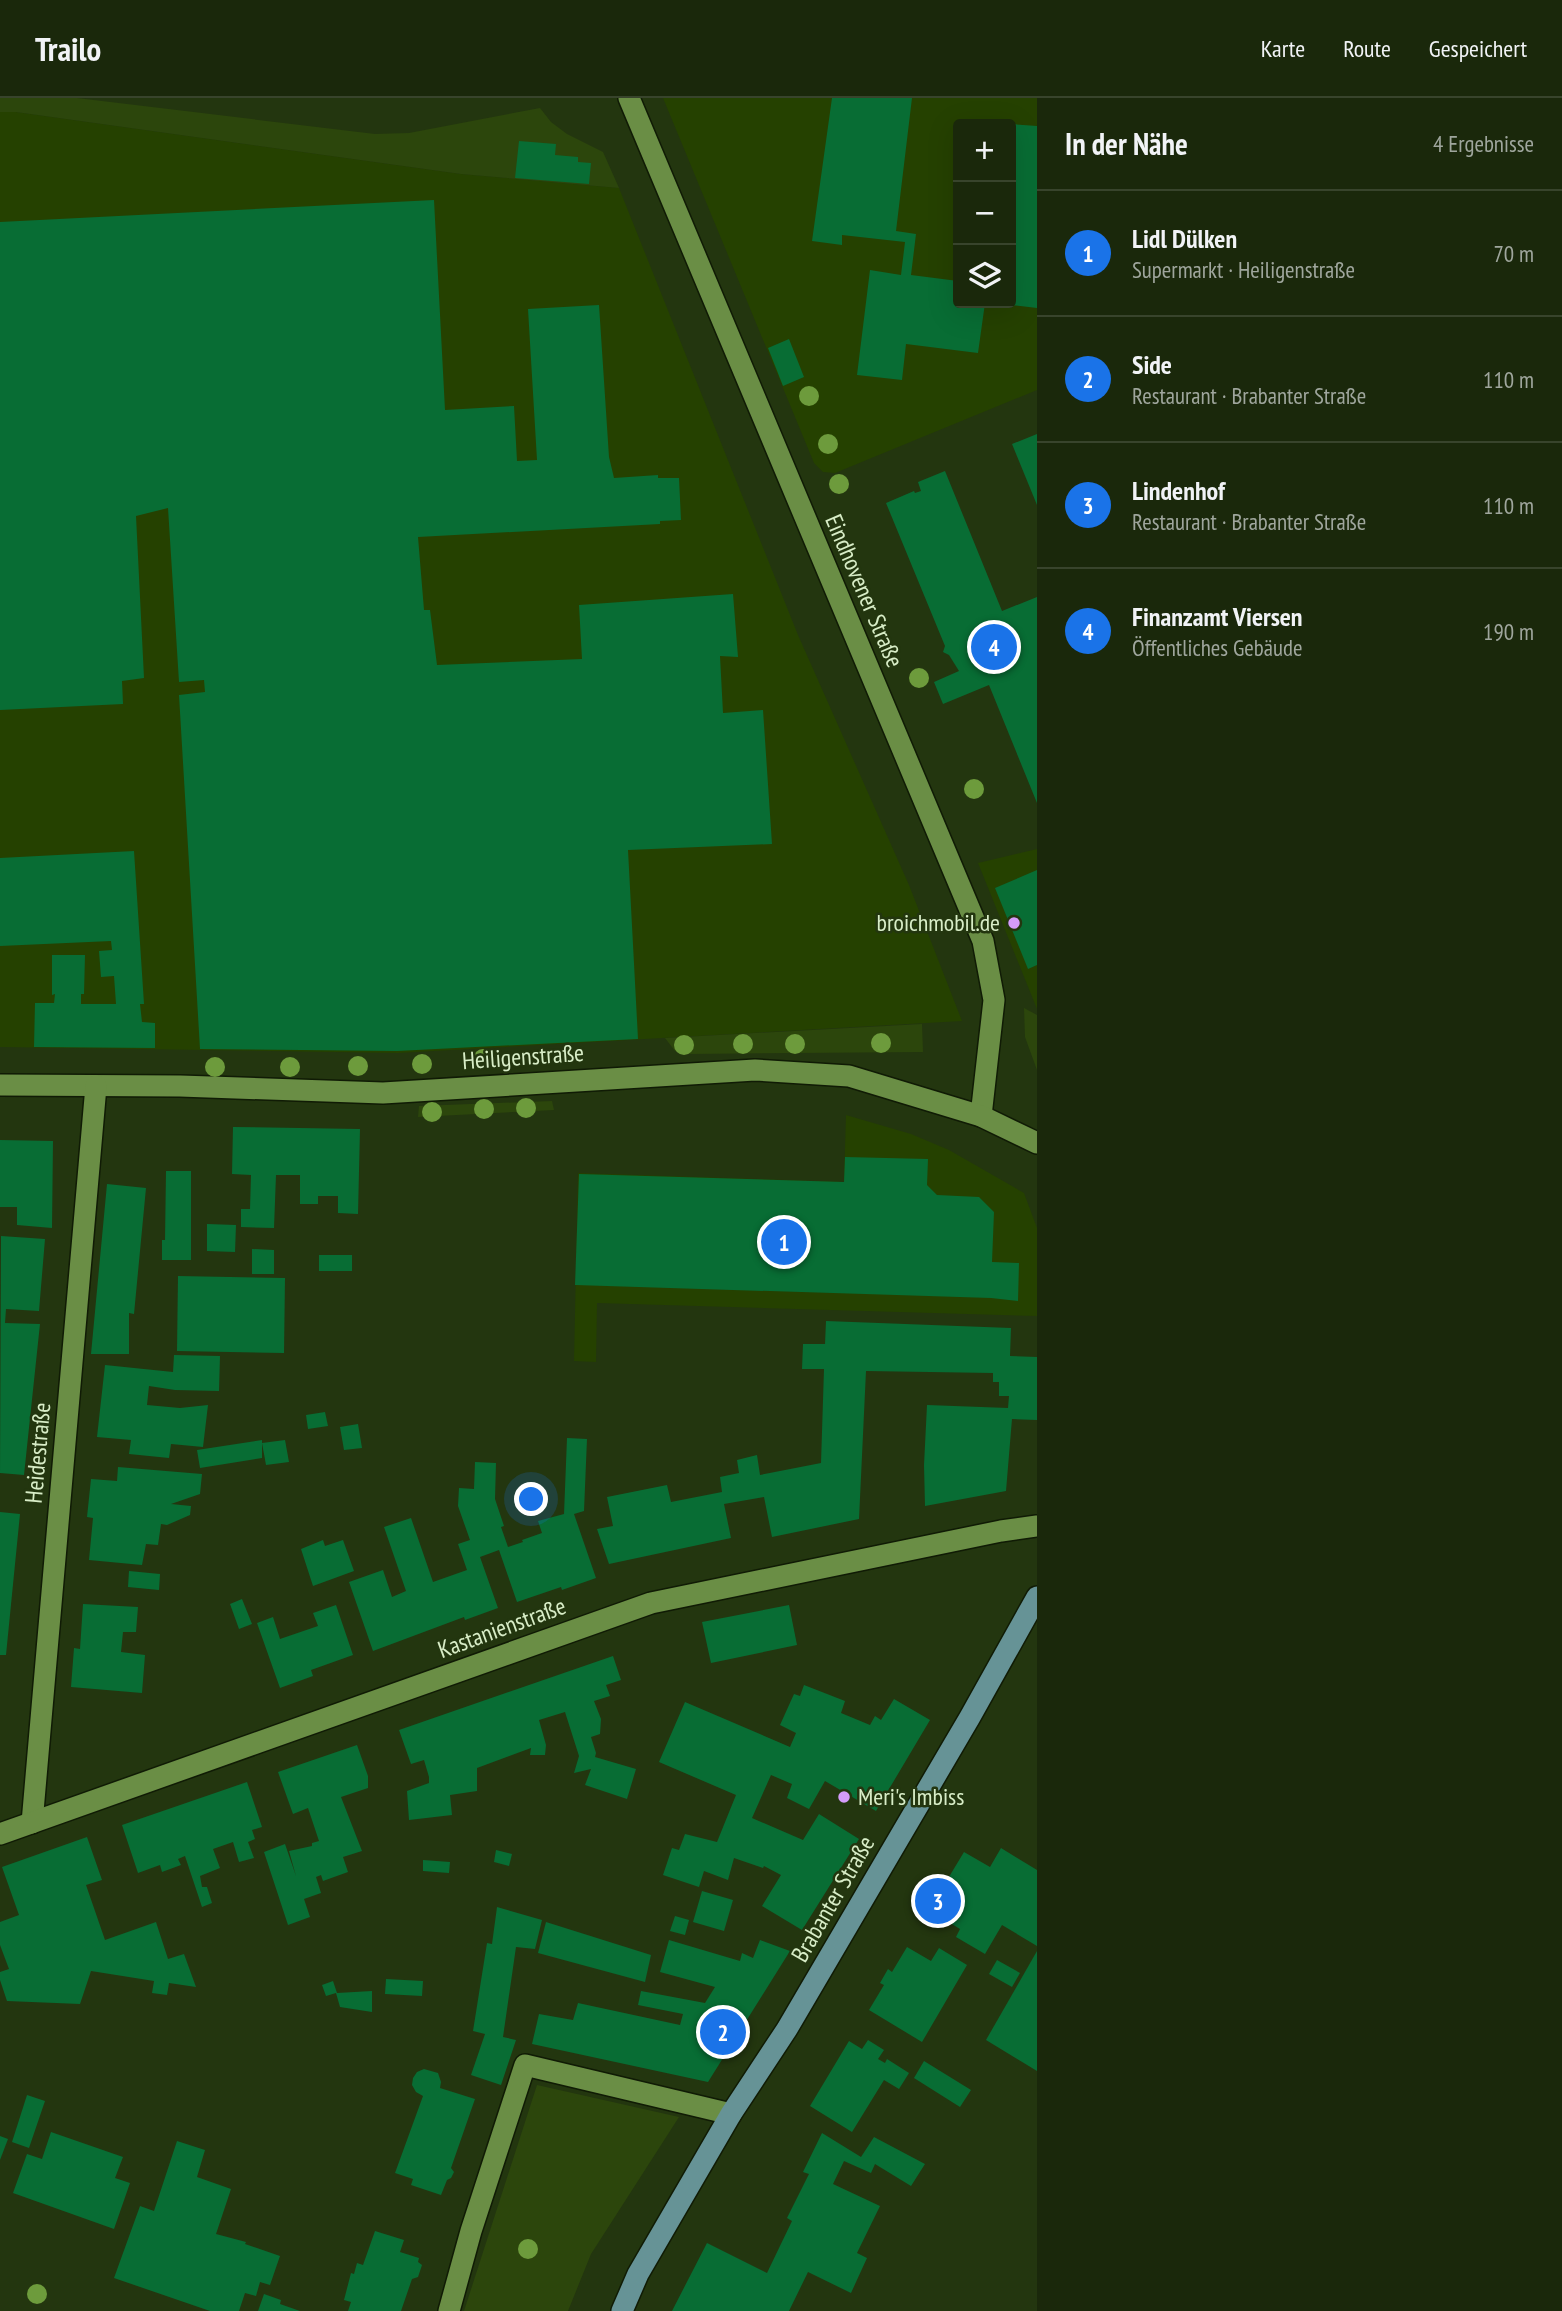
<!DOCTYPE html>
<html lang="de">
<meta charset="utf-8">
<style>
:root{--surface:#1a280b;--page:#273419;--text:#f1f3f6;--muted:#9fa69d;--line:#38442c;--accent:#1a73e8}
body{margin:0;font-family:"PT Sans Narrow",sans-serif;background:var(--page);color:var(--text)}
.controls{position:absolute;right:21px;top:21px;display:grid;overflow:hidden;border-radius:7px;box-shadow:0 7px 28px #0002}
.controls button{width:63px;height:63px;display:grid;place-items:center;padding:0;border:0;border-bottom:2px solid var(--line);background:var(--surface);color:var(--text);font:35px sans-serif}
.you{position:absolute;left:532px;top:1402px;width:24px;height:24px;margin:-18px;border:5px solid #fff;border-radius:50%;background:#1a73e8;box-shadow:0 0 0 10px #1a73e833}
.badge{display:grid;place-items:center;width:46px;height:46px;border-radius:50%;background:var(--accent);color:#fff;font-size:23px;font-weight:700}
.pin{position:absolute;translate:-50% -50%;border:4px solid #fff;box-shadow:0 2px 7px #0006}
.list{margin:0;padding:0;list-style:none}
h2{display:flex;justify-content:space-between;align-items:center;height:91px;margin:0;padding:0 28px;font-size:30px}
h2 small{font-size:23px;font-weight:400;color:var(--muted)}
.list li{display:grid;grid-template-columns:46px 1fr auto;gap:21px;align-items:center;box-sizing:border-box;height:126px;padding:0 28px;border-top:2px solid var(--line)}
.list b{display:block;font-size:26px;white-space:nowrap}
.list p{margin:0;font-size:23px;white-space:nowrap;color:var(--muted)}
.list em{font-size:23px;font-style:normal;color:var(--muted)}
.icon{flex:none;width:38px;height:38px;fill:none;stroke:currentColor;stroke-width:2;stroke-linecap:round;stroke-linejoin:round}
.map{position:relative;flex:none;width:1037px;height:2213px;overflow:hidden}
header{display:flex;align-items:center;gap:42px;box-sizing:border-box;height:98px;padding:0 35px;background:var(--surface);border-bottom:2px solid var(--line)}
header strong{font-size:33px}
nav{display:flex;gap:38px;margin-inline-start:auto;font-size:24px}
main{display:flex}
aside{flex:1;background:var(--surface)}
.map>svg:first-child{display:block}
</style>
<header>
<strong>Trailo</strong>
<nav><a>Karte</a><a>Route</a><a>Gespeichert</a></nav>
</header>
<main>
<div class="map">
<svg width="1037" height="2213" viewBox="0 0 1037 2213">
<rect width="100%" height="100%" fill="#23360f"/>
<g fill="#254100" fill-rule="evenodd">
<path d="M663,0H1037V292L835,375L823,374L814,365ZM958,26H1011V205H958Z"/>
<polygon points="0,14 16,14 461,76 619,90 798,537 909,787 962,923 398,955 0,949"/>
<polygon points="1037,751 1037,911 978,765"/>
<polygon points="846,1017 911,1036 949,1052 1024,1095 1037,1130 1037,1218 597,1205 596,1264 574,1263 578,1075 844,1084"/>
</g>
<g fill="#2c460c">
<polygon points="0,0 77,0 375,36 409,35 540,10 551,24 567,36 603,54 619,90 461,76 16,14 0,14"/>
<polygon points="1024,910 1037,917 1037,972 1025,939"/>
<polygon points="922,926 923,954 687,956 675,953 665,940"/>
<polygon points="552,1003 554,1012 418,1019 419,1008"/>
<polygon points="537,1987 679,2019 591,2156 568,2213 464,2213"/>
</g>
<g fill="#086d34">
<polygon points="832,0 912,0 896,133 916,136 911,177 958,183 958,205 985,205 978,255 906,246 902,282 857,277 870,172 901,177 905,144 842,137 842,147 812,143"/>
<polygon points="1011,26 1037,28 1037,210 1011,207"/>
<polygon points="519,43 556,46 555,57 578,59 578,64 591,65 589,86 515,80"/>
<polygon points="434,102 445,312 514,308 517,363 537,362 528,211 599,207 609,359 614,380 658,377 658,380 679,380 681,422 660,423 660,426 418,439 424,512 430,512 437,567 582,561 579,507 733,496 738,559 720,558 723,615 763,612 772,746 628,752 638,941 397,953 200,951 179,597 205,594 204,582 179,584 168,410 136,418 144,580 122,583 123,606 0,612 0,124"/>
<polygon points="789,241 804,279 783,288 768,250"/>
<polygon points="1037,336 1037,407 1012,346"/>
<polygon points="945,373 1002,513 1037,499 1037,705 989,587 943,606 934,584 959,573 949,557 943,554 945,548 886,405 914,393 915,395 921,393 918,384"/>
<polygon points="134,753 144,906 140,906 142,924 155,925 155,950 34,949 35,905 54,905 55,896 52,897 52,857 85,857 84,896 81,896 81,906 116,906 114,878 101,879 99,853 112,852 111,843 0,848 0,760"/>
<polygon points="1037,772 1037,867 1028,871 995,790"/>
<polygon points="233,1029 360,1031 358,1116 338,1115 338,1098 318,1098 318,1106 300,1106 300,1077 276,1077 274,1130 241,1129 241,1111 250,1111 251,1077 232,1076"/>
<polygon points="0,1042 53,1043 52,1130 17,1127 17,1109 0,1109"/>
<polygon points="845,1059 928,1061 927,1087 937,1097 979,1099 994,1114 992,1164 1019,1165 1018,1203 991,1200 575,1187 579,1076 844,1084"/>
<polygon points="166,1073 191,1073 191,1162 162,1162 162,1142 165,1142"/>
<polygon points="107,1086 146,1090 134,1216 129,1215 129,1256 91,1256"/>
<polygon points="207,1126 236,1127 235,1154 207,1153"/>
<polygon points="1,1138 45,1141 39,1213 6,1211 5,1225 40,1226 24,1377 0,1375"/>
<polygon points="252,1151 274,1152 274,1176 252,1176"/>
<rect x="319" y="1157" width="33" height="16"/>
<polygon points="178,1178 285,1180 284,1255 177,1253"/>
<polygon points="826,1223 1011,1230 1010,1258 1037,1259 1037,1322 1012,1321 1006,1393 925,1408 924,1367 927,1307 1008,1310 1009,1298 999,1298 999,1284 993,1284 993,1275 866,1273 859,1421 772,1439 764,1399 724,1406 731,1440 609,1466 597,1431 613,1428 607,1399 667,1387 671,1404 722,1394 720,1379 739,1375 737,1362 757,1357 760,1377 821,1365 824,1271 802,1271 803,1246 825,1246"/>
<polygon points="174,1257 220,1258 219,1293 175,1292 149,1288 147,1307 180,1310 208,1307 203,1349 171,1346 169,1360 129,1356 131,1342 97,1339 105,1267 173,1274"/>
<polygon points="325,1314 328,1328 308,1331 306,1317"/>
<polygon points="358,1326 362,1350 344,1352 340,1329"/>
<polygon points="567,1340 587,1341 584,1413 574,1416 596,1480 562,1492 561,1489 517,1504 499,1452 480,1459 498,1510 465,1522 464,1519 373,1553 349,1484 383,1472 392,1499 406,1493 384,1429 411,1420 433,1484 467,1472 458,1446 470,1442 458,1408 459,1390 474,1391 475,1364 496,1365 495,1401 504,1428 501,1429 508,1449 523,1444 522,1442 542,1435 538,1423 564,1416"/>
<polygon points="262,1342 262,1360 200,1370 197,1352"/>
<polygon points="285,1342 289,1364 266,1367 262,1345"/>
<polygon points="118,1369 202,1376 200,1396 171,1406 191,1408 190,1417 167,1427 161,1426 158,1447 146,1446 142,1467 89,1462 93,1420 87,1419 91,1381 117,1383"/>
<polygon points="0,1414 20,1416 6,1557 0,1557"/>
<polygon points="323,1442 325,1448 343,1442 354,1473 313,1488 301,1451"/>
<polygon points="129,1473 160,1476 159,1492 128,1489"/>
<polygon points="242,1501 252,1526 239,1531 230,1506"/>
<polygon points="83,1506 138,1509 136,1534 123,1534 121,1554 145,1557 142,1595 71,1589 74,1550 80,1551"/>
<polygon points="336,1507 353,1557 311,1572 313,1578 280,1590 257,1525 273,1519 280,1541 318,1528 313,1515"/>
<polygon points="789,1507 797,1547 711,1565 702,1524"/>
<polygon points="613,1558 621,1582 606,1587 610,1598 594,1603 601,1621 600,1636 591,1639 596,1655 595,1659 636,1671 627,1701 585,1687 591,1671 574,1675 579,1658 565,1614 539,1622 546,1647 545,1657 530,1657 531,1650 477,1670 477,1693 450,1697 452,1717 409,1722 407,1693 429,1685 429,1679 424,1662 411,1666 399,1632"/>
<polygon points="804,1587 845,1603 841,1615 870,1627 875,1618 881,1622 894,1601 930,1622 876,1713 825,1683 809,1711 787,1700 792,1686 771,1677 752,1720 803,1742 819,1716 859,1741 802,1832 762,1808 781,1777 764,1768 763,1770 734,1760 728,1782 704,1773 699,1789 663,1777 672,1750 679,1752 685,1736 717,1744 736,1697 659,1664 685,1604 790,1649 796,1635 780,1627 794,1596 800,1598"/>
<polygon points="357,1647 368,1678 368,1690 341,1699 362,1753 343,1759 348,1774 323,1783 321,1777 316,1779 321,1795 304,1801 310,1819 288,1827 264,1754 285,1746 296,1778 289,1753 312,1748 312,1745 319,1743 308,1710 293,1716 278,1674"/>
<polygon points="247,1684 262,1729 252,1732 255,1741 248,1744 254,1760 239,1764 233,1744 213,1751 220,1770 200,1778 202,1789 207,1789 212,1805 202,1809 185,1758 178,1761 181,1767 162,1774 160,1767 138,1775 122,1727"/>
<polygon points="87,1739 102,1782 86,1787 105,1842 156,1824 168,1861 184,1856 196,1889 169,1885 167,1897 152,1895 154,1883 91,1873 80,1906 7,1903 0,1882 0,1874 9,1871 0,1847 0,1824 19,1817 2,1769"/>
<polygon points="1001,1750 1037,1772 1037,1848 1002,1827 985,1856 956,1839 960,1831 929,1812 964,1754 990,1769"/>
<polygon points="496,1752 512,1756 509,1768 494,1764"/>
<polygon points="423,1762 450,1764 449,1775 423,1773"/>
<polygon points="702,1793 733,1802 724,1833 693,1824"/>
<polygon points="497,1809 542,1822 535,1851 516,1849 503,1939 516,1942 501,1987 471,1977 485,1936 473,1933 487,1845 492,1846"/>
<polygon points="675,1818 689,1822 685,1837 670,1833"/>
<polygon points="546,1824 651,1857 645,1884 538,1855"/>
<polygon points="669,1842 740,1863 742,1855 753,1860 760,1842 790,1853 708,1984 532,1946 539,1916 573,1922 578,1905 680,1927 683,1916 638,1907 641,1893 705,1905 715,1889 660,1874"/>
<polygon points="907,1849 931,1863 939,1850 967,1867 922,1944 869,1912 884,1887 880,1885 888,1871 892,1874"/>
<polygon points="1037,1853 1037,1973 986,1942"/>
<polygon points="997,1862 1020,1875 1012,1889 989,1876"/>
<polygon points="386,1881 423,1883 422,1898 385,1896"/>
<polygon points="333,1883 337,1895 372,1893 372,1914 340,1909 336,1895 326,1898 322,1887"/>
<polygon points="868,1942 884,1952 878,1961 885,1965 887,1961 909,1975 899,1991 884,1982 852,2034 810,2008 849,1943 862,1951"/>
<polygon points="924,1963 971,1992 960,2009 914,1980"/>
<polygon points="424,1971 438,1975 441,1984 440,1990 475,2001 451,2070 454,2074 451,2080 447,2082 441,2097 411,2087 413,2081 395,2075 423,1998 416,1994 412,1987 413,1980 417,1974"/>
<polygon points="27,1997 45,2003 29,2050 12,2044"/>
<polygon points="51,2034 123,2059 115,2080 130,2085 114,2131 13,2095 27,2056 42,2061"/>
<polygon points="822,2035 861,2059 874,2039 925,2066 911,2088 875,2066 871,2075 844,2063 833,2086 880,2108 857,2155 867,2160 851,2195 808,2174 789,2213 672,2213 707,2145 767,2175 792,2123 787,2120 809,2076 803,2074"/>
<polygon points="0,2038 8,2041 0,2062"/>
<polygon points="177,2043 205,2052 197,2079 231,2091 216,2136 246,2144 245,2146 280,2158 270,2187 260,2184 256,2198 245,2195 239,2213 210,2213 114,2180 140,2108 154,2113"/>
<polygon points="375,2133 404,2142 400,2154 419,2160 418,2164 422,2167 418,2179 412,2181 401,2213 348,2213 351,2204 344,2202 351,2175 354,2176 357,2165 363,2167"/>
<polygon points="264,2196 281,2202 280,2206 300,2213 258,2213"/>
</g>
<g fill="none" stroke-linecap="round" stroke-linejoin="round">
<defs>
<g id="minor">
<polyline points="629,0 983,843 994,902 981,1018"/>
<polyline points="0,987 180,988 383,995 755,972 849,978 981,1018 1037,1045"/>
<polyline points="32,1725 96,988"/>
<polyline points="0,1736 651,1505 1001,1433 1037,1428"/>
<polyline points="449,2213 471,2133 525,1967 731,2016"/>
</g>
<polyline id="major" points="622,2213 638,2176 731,2016 787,1931 970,1619 1037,1499"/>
</defs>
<use href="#minor" stroke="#101b05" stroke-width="24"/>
<use href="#major" stroke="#101b05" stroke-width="24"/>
<use href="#minor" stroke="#6a8e45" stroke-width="21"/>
<use href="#major" stroke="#669396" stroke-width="21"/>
</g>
<g fill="#6d9b3c">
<circle cx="809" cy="298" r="10"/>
<circle cx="828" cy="346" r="10"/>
<circle cx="839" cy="386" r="10"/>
<circle cx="919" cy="580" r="10"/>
<circle cx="974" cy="691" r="10"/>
<circle cx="881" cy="945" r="10"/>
<circle cx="743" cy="946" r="10"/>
<circle cx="795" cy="946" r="10"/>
<circle cx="684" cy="947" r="10"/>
<circle cx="483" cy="961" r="10"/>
<circle cx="422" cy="966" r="10"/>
<circle cx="358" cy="968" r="10"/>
<circle cx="215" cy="969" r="10"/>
<circle cx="290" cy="969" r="10"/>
<circle cx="526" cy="1010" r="10"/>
<circle cx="484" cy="1011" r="10"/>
<circle cx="432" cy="1014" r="10"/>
<circle cx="528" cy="2151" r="10"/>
<circle cx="37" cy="2196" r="10"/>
</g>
<g fill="#d59cfb" stroke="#23360f" stroke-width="2.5">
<circle cx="1014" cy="825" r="7"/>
<circle cx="844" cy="1699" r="7"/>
</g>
<g text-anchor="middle" stroke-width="5" stroke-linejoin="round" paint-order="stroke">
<g font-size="24" fill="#d8edc7" stroke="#23360f">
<text transform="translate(864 493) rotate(67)" y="8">Eindhovener Straße</text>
<text transform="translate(523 959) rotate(-4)" y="8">Heiligenstraße</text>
<text transform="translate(38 1355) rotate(-85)" y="8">Heidestraße</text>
<text transform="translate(502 1530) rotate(-20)" y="8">Kastanienstraße</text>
<text transform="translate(833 1801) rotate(-60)" y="8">Brabanter Straße</text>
</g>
<g font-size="24" fill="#d8edc7" stroke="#23360f" text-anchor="end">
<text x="1000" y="833">broichmobil.de</text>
<text x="858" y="1707" text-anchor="start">Meri's Imbiss</text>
</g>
</g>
</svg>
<div class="controls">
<button>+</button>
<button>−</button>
<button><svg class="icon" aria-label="layers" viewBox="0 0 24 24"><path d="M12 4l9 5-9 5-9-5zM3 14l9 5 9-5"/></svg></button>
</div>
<div class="you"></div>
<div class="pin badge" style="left:784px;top:1144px">1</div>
<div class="pin badge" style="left:723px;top:1934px">2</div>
<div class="pin badge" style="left:938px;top:1803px">3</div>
<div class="pin badge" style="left:994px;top:549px">4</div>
</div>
<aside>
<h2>In der Nähe<small>4 Ergebnisse</small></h2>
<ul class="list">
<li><span class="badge">1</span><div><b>Lidl Dülken</b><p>Supermarkt · Heiligenstraße</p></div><em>70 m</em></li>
<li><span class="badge">2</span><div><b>Side</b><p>Restaurant · Brabanter Straße</p></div><em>110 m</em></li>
<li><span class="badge">3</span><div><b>Lindenhof</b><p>Restaurant · Brabanter Straße</p></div><em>110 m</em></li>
<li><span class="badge">4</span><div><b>Finanzamt Viersen</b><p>Öffentliches Gebäude</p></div><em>190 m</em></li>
</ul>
</aside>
</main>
